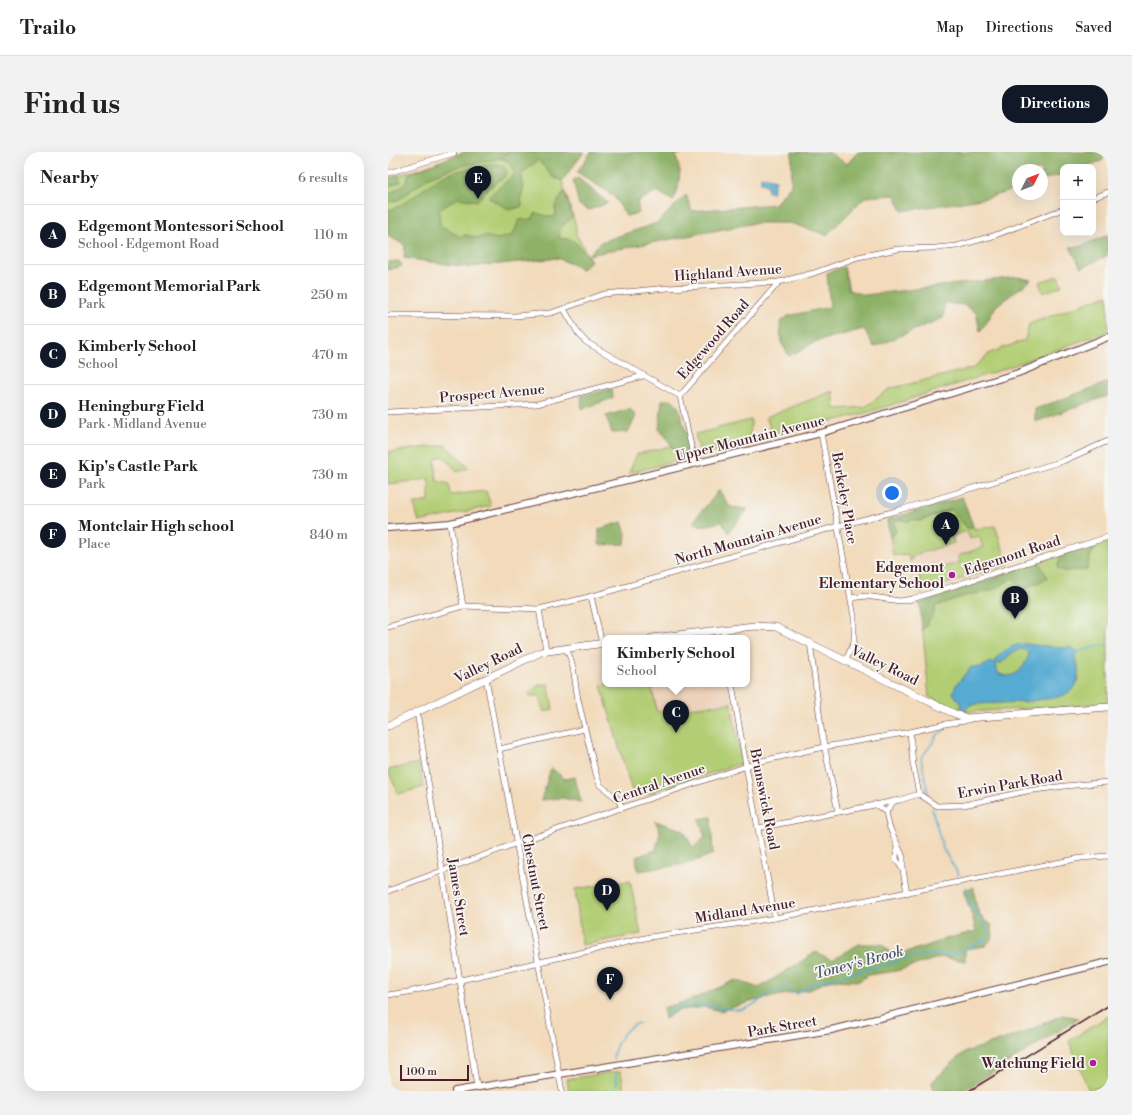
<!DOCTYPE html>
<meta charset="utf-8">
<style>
:root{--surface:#fff;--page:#f2f2f2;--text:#202124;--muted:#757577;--line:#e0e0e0;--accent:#111827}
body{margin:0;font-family:"Libre Bodoni",serif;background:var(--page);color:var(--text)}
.controls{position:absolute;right:12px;top:12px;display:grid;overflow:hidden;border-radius:8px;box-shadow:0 4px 16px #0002}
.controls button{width:36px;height:36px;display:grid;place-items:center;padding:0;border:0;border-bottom:1px solid var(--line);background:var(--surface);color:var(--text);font:20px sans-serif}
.compass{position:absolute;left:624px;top:12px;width:36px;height:36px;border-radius:50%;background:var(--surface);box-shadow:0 4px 16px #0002;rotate:48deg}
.scale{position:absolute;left:12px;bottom:10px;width:69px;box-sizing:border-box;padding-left:4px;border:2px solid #4a1f2b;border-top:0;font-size:11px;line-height:14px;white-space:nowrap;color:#4a1f2b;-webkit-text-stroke:3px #f6f6f2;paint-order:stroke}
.you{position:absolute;left:504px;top:341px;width:14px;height:14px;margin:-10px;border:3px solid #fff;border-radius:50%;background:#1a73e8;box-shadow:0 0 0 6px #1a73e833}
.badge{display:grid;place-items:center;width:26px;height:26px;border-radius:50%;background:var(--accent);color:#fff;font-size:13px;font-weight:700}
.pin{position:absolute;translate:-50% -33px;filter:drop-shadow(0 1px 2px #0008)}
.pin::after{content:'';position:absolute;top:21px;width:14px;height:12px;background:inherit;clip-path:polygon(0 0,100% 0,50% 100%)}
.popup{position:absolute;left:214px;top:483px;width:148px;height:52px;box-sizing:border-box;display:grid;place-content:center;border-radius:8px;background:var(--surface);filter:drop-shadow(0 1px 3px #0005);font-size:13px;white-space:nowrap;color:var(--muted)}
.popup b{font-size:15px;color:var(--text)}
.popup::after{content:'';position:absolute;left:50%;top:100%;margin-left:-8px;border:8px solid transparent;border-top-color:var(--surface)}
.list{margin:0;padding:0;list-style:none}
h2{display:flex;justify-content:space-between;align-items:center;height:52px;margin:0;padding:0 16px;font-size:17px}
h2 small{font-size:13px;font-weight:400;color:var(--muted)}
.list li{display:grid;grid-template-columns:26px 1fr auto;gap:12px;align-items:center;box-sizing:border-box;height:60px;padding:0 16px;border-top:1px solid var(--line)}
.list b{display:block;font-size:15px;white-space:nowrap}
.list p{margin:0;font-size:13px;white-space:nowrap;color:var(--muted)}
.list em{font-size:13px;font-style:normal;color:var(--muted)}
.map{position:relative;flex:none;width:720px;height:939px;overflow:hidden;border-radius:16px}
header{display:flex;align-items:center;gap:24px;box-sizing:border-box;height:56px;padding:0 20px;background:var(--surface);border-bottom:1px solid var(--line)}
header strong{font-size:19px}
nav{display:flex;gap:22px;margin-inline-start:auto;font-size:14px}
.intro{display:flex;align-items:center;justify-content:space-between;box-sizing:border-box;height:96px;padding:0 24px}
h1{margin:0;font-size:28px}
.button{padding:10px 18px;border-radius:16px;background:var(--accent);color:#fff;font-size:14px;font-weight:700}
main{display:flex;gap:24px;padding:0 24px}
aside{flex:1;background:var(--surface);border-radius:16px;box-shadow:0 4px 16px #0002}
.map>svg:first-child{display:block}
</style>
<header>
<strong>Trailo</strong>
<nav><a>Map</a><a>Directions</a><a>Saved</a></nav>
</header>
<div class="intro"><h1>Find us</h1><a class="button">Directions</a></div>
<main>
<aside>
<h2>Nearby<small>6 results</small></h2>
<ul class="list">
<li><span class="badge">A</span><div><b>Edgemont Montessori School</b><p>School · Edgemont Road</p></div><em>110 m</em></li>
<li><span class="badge">B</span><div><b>Edgemont Memorial Park</b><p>Park</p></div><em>250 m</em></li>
<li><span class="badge">C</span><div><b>Kimberly School</b><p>School</p></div><em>470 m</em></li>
<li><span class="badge">D</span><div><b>Heningburg Field</b><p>Park · Midland Avenue</p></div><em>730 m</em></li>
<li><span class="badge">E</span><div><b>Kip's Castle Park</b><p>Park</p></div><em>730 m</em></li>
<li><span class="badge">F</span><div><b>Montclair High school</b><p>Place</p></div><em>840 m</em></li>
</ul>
</aside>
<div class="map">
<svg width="720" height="939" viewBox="0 0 720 939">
<rect width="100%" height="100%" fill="#f6f6f2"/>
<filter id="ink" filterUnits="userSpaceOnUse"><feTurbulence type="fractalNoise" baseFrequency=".025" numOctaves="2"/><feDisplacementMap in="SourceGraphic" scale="8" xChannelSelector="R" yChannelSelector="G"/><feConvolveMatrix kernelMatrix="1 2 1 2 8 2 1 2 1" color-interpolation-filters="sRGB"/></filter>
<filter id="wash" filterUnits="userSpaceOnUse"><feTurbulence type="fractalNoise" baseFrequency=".012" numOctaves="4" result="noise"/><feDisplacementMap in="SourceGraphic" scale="16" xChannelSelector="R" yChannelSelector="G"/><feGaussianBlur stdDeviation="0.9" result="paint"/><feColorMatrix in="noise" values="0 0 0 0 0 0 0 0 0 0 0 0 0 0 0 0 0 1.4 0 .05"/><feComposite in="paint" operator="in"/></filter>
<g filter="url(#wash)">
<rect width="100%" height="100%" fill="#f2daba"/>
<g fill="#edd1b9">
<polygon points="574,345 585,377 607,374 620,412 526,442 520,402 505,404 499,368"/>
<polygon points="217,498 217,532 340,532 354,611 246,646 203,500"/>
</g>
<g fill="#b2ce75" stroke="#7e7650">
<polygon points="76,0 196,0 174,29 188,74 188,82 203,109 194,117 170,106 80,115 16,106 17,93 0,84 0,26 35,16"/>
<polygon points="670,124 674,134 655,141 651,130"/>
<polygon points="720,143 720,179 610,219 478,261 385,283 378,265 445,239 447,257 477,255 501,237 585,216 602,201 637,188 641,172"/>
<polygon points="363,268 362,288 313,304 307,282"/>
<polygon points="57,293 81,316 70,320 55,304 47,307 49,329 61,332 63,343 98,339 103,354 31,370 26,352 41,349 41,327 0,332 0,300"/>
<polygon points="284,294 292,308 241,321 249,302"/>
<path d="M564,357L580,376L585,374L586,377L607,374L620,412L533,440L531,424L534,418L544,415L546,418L572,410L570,404L595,395L591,384L582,387L579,379L564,384L566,391L526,403L522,410L520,402L505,404L502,385L508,380L506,369C514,367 523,366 532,369Z"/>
<polygon points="720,387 720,551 677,555 576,560 541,545 532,451"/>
<polygon points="160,532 165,557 156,560 151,544 140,544 150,533"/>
<polygon points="218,532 263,532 269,560 343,551 354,611 246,646 213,533"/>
<polygon points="30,611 36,635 10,642 0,618"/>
<polygon points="242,729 253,782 194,793 187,737"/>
<polygon points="720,864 720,932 701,939 681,889"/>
<polygon points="233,919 236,939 181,939 179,927"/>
</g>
<g fill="#8db166" stroke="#6c6848">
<polygon points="76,0 196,0 174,29 165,25 150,8 133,22 136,34 133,45 134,54 123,58 102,47 101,44 127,22 120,9 113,6 65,16 41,25 10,48 4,50 0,49 0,43 18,31 21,22"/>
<polygon points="203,0 299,0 288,3 292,19 290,37 285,49 269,39 249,50 251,61 238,64 226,44 189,20"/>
<polygon points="404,0 440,0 459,12 470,0 719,0 714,9 695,15 675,15 675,22 654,28 654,18 630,18 630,36 600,46 514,59 507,43 477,45 439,83 402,71 367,71 200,103 213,90 269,71 298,43 304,59 387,52 403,33"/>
<path d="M108,12L115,14L119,19L116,25L99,38L89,49L70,46L51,58L52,73L72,85L78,83L91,86L98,84L109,87L125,83L131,68L144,67L148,61L162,65L168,64L167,55L176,39L184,65L172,77L171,86L184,88L189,92L203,109L194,117L170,106L80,115L16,106L17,93L0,84V58C15,56 36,35 50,27C68,17 88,15 108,12Z"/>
<polygon points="10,23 13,30 0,35 0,26"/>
<polygon points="190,26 220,51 201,58 191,53 185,28"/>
<polygon points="720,83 720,103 693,116 682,95 693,94"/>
<polygon points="11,109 14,114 0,118 0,110"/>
<polygon points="456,115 461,138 477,143 629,125 643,128 608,154 600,169 592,179 588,161 576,153 557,151 555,166 486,195 476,177 429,189 401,204 393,190 392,170 400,164 442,155 439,121"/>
<polygon points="720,229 720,244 699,251 647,270 647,257 718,231"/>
<polygon points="224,237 225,246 194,257 193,244"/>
<polygon points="274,248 285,248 291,256 305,306 292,308 278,285 271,278"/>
<polygon points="242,257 248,264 240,280 224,281 218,264"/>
<path d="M331,338L342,355L360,357L340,381L334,370L314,374L305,370C313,358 323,350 331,338Z"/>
<polygon points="574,345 585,374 580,377 563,357 531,369 526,367 519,370 514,367 506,369 508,380 502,385 499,368"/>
<polygon points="234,370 238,382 237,392 211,393 211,377"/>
<polygon points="711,390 702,404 699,418 676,419 669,416 673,403"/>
<path d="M651,410L660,426L636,437L624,426C607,440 598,439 578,444C568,446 558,451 548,454L545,464L541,468L538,475L534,478L532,451Z"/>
<polygon points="163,616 177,627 187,625 193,650 174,646 153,648"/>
<polygon points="323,665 325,702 299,712 250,719 248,705 268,698 272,680 267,669 295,678 305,696 317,685 311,667"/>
<path d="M586,735C587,750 588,765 603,772L605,785L597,794L577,797V809L553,805L509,819L480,823L471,829L447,828L436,830L424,837L369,848L332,859L317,855L291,858L277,867L275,856L306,847L347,828L371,836L428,800L444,808L471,792H494L505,804L545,792L554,788L588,779L584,763L575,738Z"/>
<polygon points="674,863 691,866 575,939 546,939 544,930 575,901 635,881"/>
</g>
<g fill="#55abd2" stroke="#50657e" fill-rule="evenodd">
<polygon points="379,24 380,26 388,28 385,40 380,40 379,33 373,31 373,25"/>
<path d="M637,492L677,496L682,495L691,500L686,504L690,514V527L687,535L679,542L670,545L637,550L586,552L582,553L576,560L573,559V553L565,541L568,533L583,515H594L602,510L605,511C612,500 624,492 637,492ZM633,497L638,498L641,502C637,516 625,530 610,521L608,513L609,512H612L624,501Z"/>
</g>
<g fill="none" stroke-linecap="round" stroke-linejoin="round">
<g stroke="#55abd2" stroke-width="1.5">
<polyline points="689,500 720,492"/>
<polyline points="540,642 533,606 543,593 549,583 558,577"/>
<polyline points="544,657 555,697 571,723"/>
<path d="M277,865C282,863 284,858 289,856C296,853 307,853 314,853C326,852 347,861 356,857C373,852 382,835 400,836L409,842L424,832L528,804L570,801L597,788L601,781L593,766L584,755L578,735"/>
<path d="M225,907C226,893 237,874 251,871"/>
<polyline points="225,939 229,932 228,921"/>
</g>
</g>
</g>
<g filter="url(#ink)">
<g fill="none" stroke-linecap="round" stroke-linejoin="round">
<defs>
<g id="minor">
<polyline points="0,21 66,1"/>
<polyline points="705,46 720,40"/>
<polyline points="176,157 190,181 198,190 292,244"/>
<polyline points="0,163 127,164 163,161 216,142 280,136 391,130 426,121 470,105 510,97 547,96 569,94 605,84 675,57"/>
<polyline points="0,260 149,252 255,224"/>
<polyline points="433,281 466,465 466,490 458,508"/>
<polyline points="307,312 292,244 391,130"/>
<polyline points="62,371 75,454"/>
<polyline points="203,444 214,492"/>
<polyline points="463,446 478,444 512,449 524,447 720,385"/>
<polyline points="151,457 158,498"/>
<polyline points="0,475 75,454 151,457 201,445 450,374 508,359 675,309 720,289"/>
<polyline points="335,478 336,486"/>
<polyline points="422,490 434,583 450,660"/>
<path d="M178,496C187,514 186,527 190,547C196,573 202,599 209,625L212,633L230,647L234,656"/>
<polyline points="98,526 174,939"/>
<polyline points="344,532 358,614 387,766"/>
<polyline points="29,560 89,935"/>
<polyline points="522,580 525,612 531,642"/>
<polyline points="111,597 196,577"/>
<polyline points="531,642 549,654 576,653 639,639 677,634 720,630"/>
<polyline points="487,652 498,660 501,674 515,705 515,718 519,741"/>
<polyline points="498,660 506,649"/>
<polyline points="370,676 512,648 531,642"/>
<polyline points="509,691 508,707 515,718"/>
<polyline points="0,739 129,691 374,609 436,595 522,580 557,572 577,569 583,567"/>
<polyline points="0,843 20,840 262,785 387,766 693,706 720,704"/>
<polyline points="715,939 720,937"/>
</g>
<g id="tertiary">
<polyline points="0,376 62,371 433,281 630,221 720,185"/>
<polyline points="67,939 443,878 720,810"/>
</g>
<g id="secondary">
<polyline points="264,486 366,474 388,475 565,561 579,566 720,555"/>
<polyline points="0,574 153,500 217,491"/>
</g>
</defs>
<use href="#minor" stroke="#633b40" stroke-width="6"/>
<use href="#tertiary" stroke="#633b40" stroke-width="8"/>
<use href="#secondary" stroke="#633b40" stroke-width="8"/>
<use href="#minor" stroke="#fff" stroke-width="5"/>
<use href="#tertiary" stroke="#fff" stroke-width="6"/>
<use href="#secondary" stroke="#fff" stroke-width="7"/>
<polyline stroke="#4a1f2b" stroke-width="1.5" points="581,939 720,854"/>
</g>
</g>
<g fill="#b5179e" stroke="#f6f6f2" stroke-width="1.5">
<circle cx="564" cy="423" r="4"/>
<circle cx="705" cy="911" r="4"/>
</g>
<g text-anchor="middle" stroke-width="3.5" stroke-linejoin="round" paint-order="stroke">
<g font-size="14" fill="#4a1f2b" stroke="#f6f6f2">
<text transform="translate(340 120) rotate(-4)" y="5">Highland Avenue</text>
<text transform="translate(325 187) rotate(-49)" y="5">Edgewood Road</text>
<text transform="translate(104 241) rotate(-5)" y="5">Prospect Avenue</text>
<text transform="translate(362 286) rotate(-14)" y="5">Upper Mountain Avenue</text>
<text transform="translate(457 346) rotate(80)" y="5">Berkeley Place</text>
<text transform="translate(360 387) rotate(-16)" y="5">North Mountain Avenue</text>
<text transform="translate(624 403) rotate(-18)" y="5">Edgemont Road</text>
<text transform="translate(100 511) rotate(-26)" y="5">Valley Road</text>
<text transform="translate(497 513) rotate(26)" y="5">Valley Road</text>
<text transform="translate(271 631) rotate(-19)" y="5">Central Avenue</text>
<text transform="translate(622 632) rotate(-10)" y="5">Erwin Park Road</text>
<text transform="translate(377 647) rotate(79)" y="5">Brunswick Road</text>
<text transform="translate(148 730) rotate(79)" y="5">Chestnut Street</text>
<text transform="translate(71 745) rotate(81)" y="5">James Street</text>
<text transform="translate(357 758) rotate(-9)" y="5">Midland Avenue</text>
<text transform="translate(394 874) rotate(-10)" y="5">Park Street</text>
</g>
<g font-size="14" font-weight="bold" fill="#4a1f2b" stroke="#f6f6f2" text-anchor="end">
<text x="556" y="420">Edgemont<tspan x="556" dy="16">Elementary School</tspan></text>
<text x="697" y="916">Watchung Field</text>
</g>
<g font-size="15" font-style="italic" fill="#4e576e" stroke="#f6f6f2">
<text transform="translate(471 810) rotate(-15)" y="5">Toney's Brook</text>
</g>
</g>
</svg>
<div class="controls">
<button>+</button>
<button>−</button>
</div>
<svg class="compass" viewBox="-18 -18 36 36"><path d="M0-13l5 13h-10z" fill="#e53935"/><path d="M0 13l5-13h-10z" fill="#757577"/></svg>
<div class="scale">100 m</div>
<div class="you"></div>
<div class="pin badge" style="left:558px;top:393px">A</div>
<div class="pin badge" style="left:627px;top:467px">B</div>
<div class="pin badge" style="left:288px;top:581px">C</div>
<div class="popup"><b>Kimberly School</b>School</div>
<div class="pin badge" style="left:219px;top:759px">D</div>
<div class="pin badge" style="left:90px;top:47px">E</div>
<div class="pin badge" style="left:222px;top:848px">F</div>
</div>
</main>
